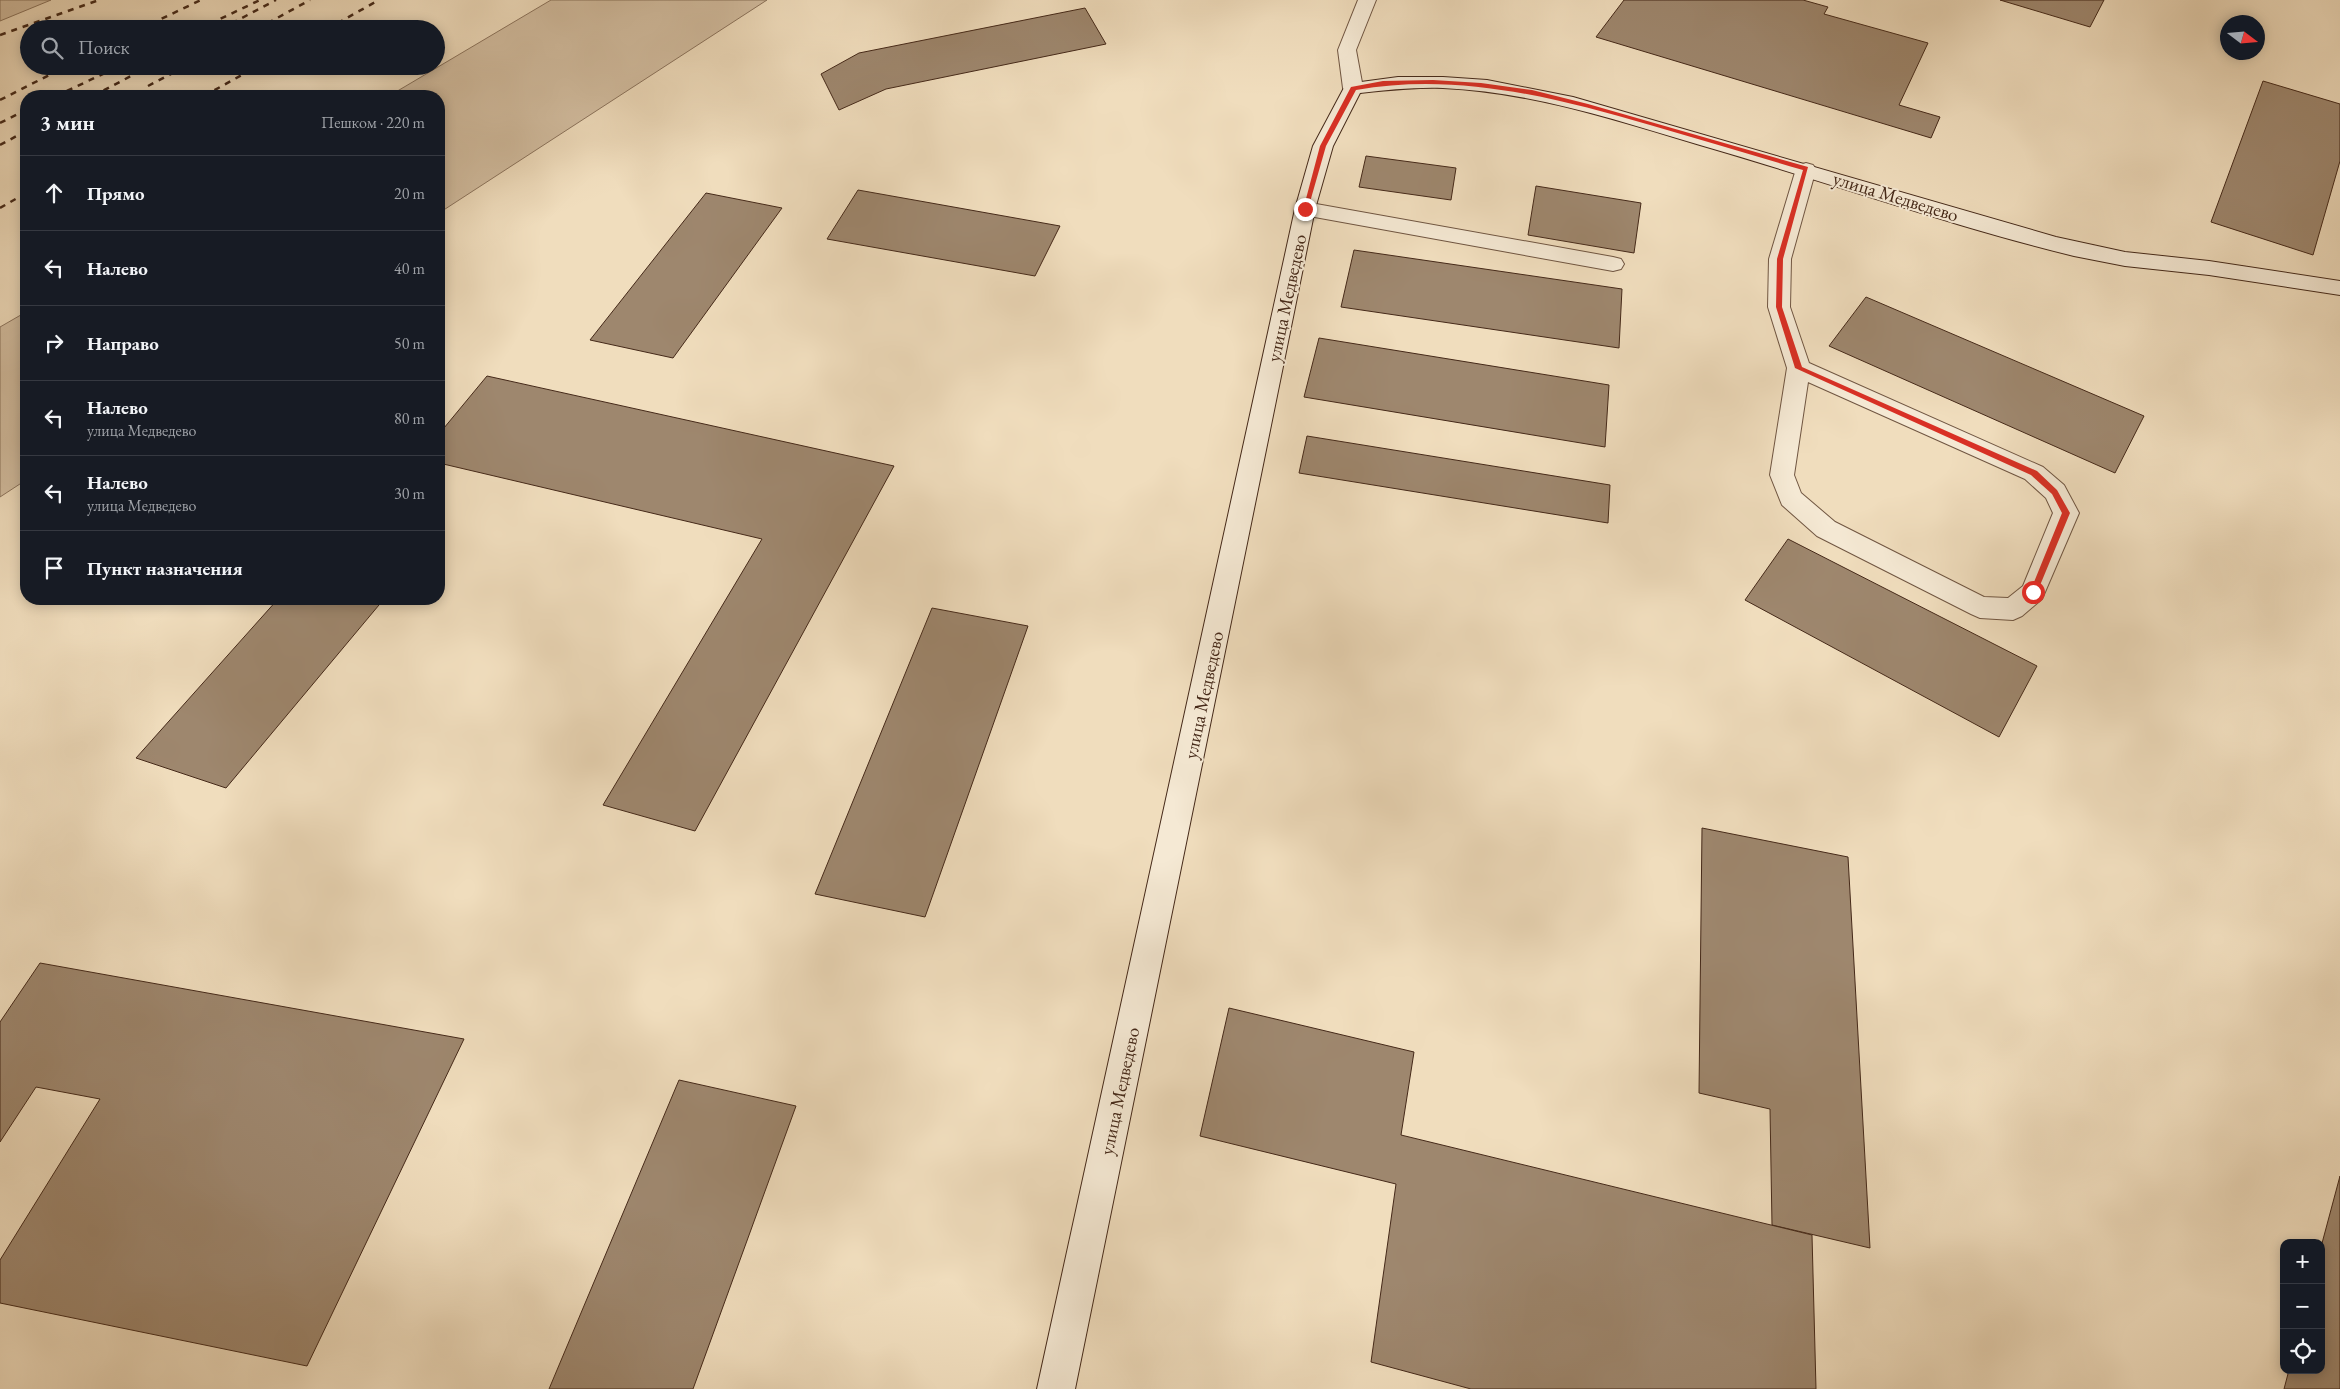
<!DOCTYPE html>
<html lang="ru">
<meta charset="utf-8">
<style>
:root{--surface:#171b24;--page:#242831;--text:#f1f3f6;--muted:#9ea1a6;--line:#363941}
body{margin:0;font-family:"EB Garamond",serif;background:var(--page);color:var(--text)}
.controls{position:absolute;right:15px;bottom:15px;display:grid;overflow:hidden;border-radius:10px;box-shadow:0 2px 12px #0003}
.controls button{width:45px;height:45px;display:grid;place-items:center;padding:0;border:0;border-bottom:1px solid var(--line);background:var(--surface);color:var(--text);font:25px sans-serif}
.compass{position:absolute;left:2220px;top:15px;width:45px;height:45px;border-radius:50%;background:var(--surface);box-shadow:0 2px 12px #0003;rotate:106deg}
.stop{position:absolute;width:15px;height:15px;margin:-11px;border:4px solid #d93025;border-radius:50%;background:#fff}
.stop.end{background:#d93025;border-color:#fff;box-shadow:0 1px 5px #0008}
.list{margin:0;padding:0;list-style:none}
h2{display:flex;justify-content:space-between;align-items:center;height:65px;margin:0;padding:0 20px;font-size:21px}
h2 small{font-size:16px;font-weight:400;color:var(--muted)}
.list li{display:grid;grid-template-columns:32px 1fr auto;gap:15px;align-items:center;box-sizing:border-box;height:75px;padding:0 20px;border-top:1px solid var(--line)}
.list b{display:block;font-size:19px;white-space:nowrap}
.list p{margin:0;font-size:16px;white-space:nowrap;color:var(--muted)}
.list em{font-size:16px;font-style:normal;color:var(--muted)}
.icon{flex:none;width:28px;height:28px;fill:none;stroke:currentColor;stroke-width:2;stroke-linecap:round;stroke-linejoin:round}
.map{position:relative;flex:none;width:2340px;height:1389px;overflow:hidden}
.search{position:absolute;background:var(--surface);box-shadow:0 2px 12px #0003;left:20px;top:20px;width:425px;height:55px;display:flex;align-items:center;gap:12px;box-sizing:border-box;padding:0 18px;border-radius:28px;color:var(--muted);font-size:19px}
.panel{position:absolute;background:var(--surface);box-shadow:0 2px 12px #0003;left:20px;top:90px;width:425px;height:515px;border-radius:20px}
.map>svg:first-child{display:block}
</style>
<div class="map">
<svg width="2340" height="1389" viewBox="0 0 2340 1389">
<rect width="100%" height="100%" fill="#f0ddbd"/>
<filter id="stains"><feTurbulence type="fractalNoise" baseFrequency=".004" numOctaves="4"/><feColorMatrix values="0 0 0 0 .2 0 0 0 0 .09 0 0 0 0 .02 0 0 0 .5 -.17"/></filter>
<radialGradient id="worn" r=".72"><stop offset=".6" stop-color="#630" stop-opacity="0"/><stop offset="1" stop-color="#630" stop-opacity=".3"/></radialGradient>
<g fill="#d3bea1" stroke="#8c745d">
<polygon points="0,0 51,0 0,21"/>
<polygon points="551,0 767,0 439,213 439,96 389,96"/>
<polygon points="26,312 26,480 0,497 0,327"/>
</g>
<g fill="#9e876e" stroke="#452919">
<polygon points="1624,0 1803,0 1828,7 1824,14 1928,43 1899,105 1940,117 1931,138 1596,37"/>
<polygon points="2000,0 2104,0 2090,27"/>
<polygon points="1085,8 1106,44 886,89 839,110 821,74 859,53"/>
<polygon points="2263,81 2340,104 2340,161 2313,255 2211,222"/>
<polygon points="1366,156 1456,168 1451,200 1359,187"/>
<polygon points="1536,186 1641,203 1634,253 1528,235"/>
<polygon points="858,190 1060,226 1035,276 827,239"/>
<polygon points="706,193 782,208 673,358 590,340"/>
<polygon points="1354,250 1622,289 1619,348 1341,307"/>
<polygon points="1866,297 2144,416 2115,473 1829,346"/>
<polygon points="1319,338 1609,385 1605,447 1304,397"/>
<polygon points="487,376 894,466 695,831 603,805 762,539 439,463 439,434"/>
<polygon points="1307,436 1610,485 1608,523 1299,473"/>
<polygon points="1788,539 2037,666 1999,737 1745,600"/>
<polygon points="278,599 384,599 226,788 136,758"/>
<polygon points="932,608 1028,626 925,917 815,894"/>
<polygon points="1702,828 1848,857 1870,1248 1772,1225 1770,1109 1699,1093"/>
<polygon points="40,963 464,1039 307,1366 0,1303 0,1260 100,1099 36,1087 0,1142 0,1022"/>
<polygon points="1229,1008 1414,1052 1401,1135 1812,1235 1816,1389 1471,1389 1371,1362 1396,1184 1200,1136"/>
<polygon points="679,1080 796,1106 693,1389 549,1389"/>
<polygon points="2340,1176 2340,1389 2284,1389 2289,1370 2321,1370 2321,1247"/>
</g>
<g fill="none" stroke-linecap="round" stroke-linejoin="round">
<defs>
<g id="lane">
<polygon points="1358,0 1376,0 1356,50 1363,88 1360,92 1353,94 1346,92 1343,88 1338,50"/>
<path d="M1806,163L1813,165L1816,169L1791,259L1790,307L1809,363L2043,467L2064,485L2079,513L2042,599L2022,616L2013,620L1980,618L1971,614L1817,536L1782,505L1770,475L1787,368L1768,307L1769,259L1796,169L1799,165ZM1808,382L2025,479L2046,498L2053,513L2023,586L2008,598L1984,597L1835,522L1801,493L1794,475Z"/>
<polygon points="1305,202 1613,257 1621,259 1624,264 1621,269 1613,271 1298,214 1295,209 1298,204"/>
</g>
<path id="secondary" d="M1398,77H1443L1487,80L1573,97L2056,237L2125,252L2209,261L2340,281V295L2209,275L2125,266L2074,256C1948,225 1825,181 1700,145C1616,120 1532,92 1443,88C1415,87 1388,90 1360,93L1333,146L1315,209L1075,1389H1037L1295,209L1313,146L1346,84Z"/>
</defs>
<use href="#lane" stroke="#705642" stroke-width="2"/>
<use href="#secondary" stroke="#452919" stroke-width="2"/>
<use href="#lane" fill="#f5e9d4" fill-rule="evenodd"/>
<use href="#secondary" fill="#f5e9d4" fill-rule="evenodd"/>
<g stroke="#452919" stroke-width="2.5" stroke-dasharray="6 6" stroke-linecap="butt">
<polyline points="140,29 201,0"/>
<polyline points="199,29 260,0"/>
<polyline points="221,29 276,0"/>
<polyline points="257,29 310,0"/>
<polyline points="327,29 379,0"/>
<polyline points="0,35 99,0"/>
<polyline points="148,86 186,66"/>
<polyline points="56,96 120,66"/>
<polyline points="93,96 150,66"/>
<polyline points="204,96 258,66"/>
<polyline points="0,100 67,66"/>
<polyline points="0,123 26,110"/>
<polyline points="0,145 26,131"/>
<polyline points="0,208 26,193"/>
</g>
</g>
<path fill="#d93025" d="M1433,80L1481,83L1532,90L1588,104L1808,167L1783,259L1782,307L1802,367L2037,471L2057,490L2070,513L2036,595L2033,596L2030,592L2062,513L2052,494L2031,475L1795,368L1776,307L1777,259L1803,170C1752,155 1701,140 1650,125C1553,97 1456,72 1356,90L1326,146L1308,209L1303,210L1320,146L1351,87L1383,81Z"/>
<g text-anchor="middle" stroke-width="4" stroke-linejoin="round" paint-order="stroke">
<g font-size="19" fill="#452919" stroke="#f5e9d4">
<text transform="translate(1896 196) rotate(17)" y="7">улица Медведево</text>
<text transform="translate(1286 298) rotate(-78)" y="7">улица Медведево</text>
<text transform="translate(1203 695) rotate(-78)" y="7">улица Медведево</text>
<text transform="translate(1119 1091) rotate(-78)" y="7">улица Медведево</text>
</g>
</g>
<rect width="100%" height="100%" filter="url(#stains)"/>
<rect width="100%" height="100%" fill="url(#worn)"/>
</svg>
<div class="controls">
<button>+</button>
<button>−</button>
<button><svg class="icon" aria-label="locate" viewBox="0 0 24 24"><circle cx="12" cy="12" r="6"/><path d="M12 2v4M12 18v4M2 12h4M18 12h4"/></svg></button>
</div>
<svg class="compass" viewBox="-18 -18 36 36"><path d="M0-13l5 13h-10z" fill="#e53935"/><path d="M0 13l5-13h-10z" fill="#9ea1a6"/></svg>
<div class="stop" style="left:2033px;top:592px"></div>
<div class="stop end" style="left:1305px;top:209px"></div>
<div class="search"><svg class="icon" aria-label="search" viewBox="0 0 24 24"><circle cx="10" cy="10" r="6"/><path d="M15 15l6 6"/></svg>Поиск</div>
<section class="panel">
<h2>3 мин<small>Пешком · 220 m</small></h2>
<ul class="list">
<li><svg class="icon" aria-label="ahead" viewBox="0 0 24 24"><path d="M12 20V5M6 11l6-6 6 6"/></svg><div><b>Прямо</b></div><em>20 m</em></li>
<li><svg class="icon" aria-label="left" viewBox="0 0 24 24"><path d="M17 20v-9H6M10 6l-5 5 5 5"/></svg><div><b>Налево</b></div><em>40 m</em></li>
<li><svg class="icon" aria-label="right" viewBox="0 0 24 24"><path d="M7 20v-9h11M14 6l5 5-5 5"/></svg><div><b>Направо</b></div><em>50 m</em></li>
<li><svg class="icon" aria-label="left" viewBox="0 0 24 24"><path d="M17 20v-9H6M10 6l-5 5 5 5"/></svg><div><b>Налево</b><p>улица Медведево</p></div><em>80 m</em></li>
<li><svg class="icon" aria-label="left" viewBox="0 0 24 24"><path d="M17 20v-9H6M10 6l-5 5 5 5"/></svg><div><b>Налево</b><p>улица Медведево</p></div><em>30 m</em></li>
<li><svg class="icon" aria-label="arrive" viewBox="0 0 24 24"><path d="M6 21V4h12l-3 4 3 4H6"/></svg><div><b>Пункт назначения</b></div></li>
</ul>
</section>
</div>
